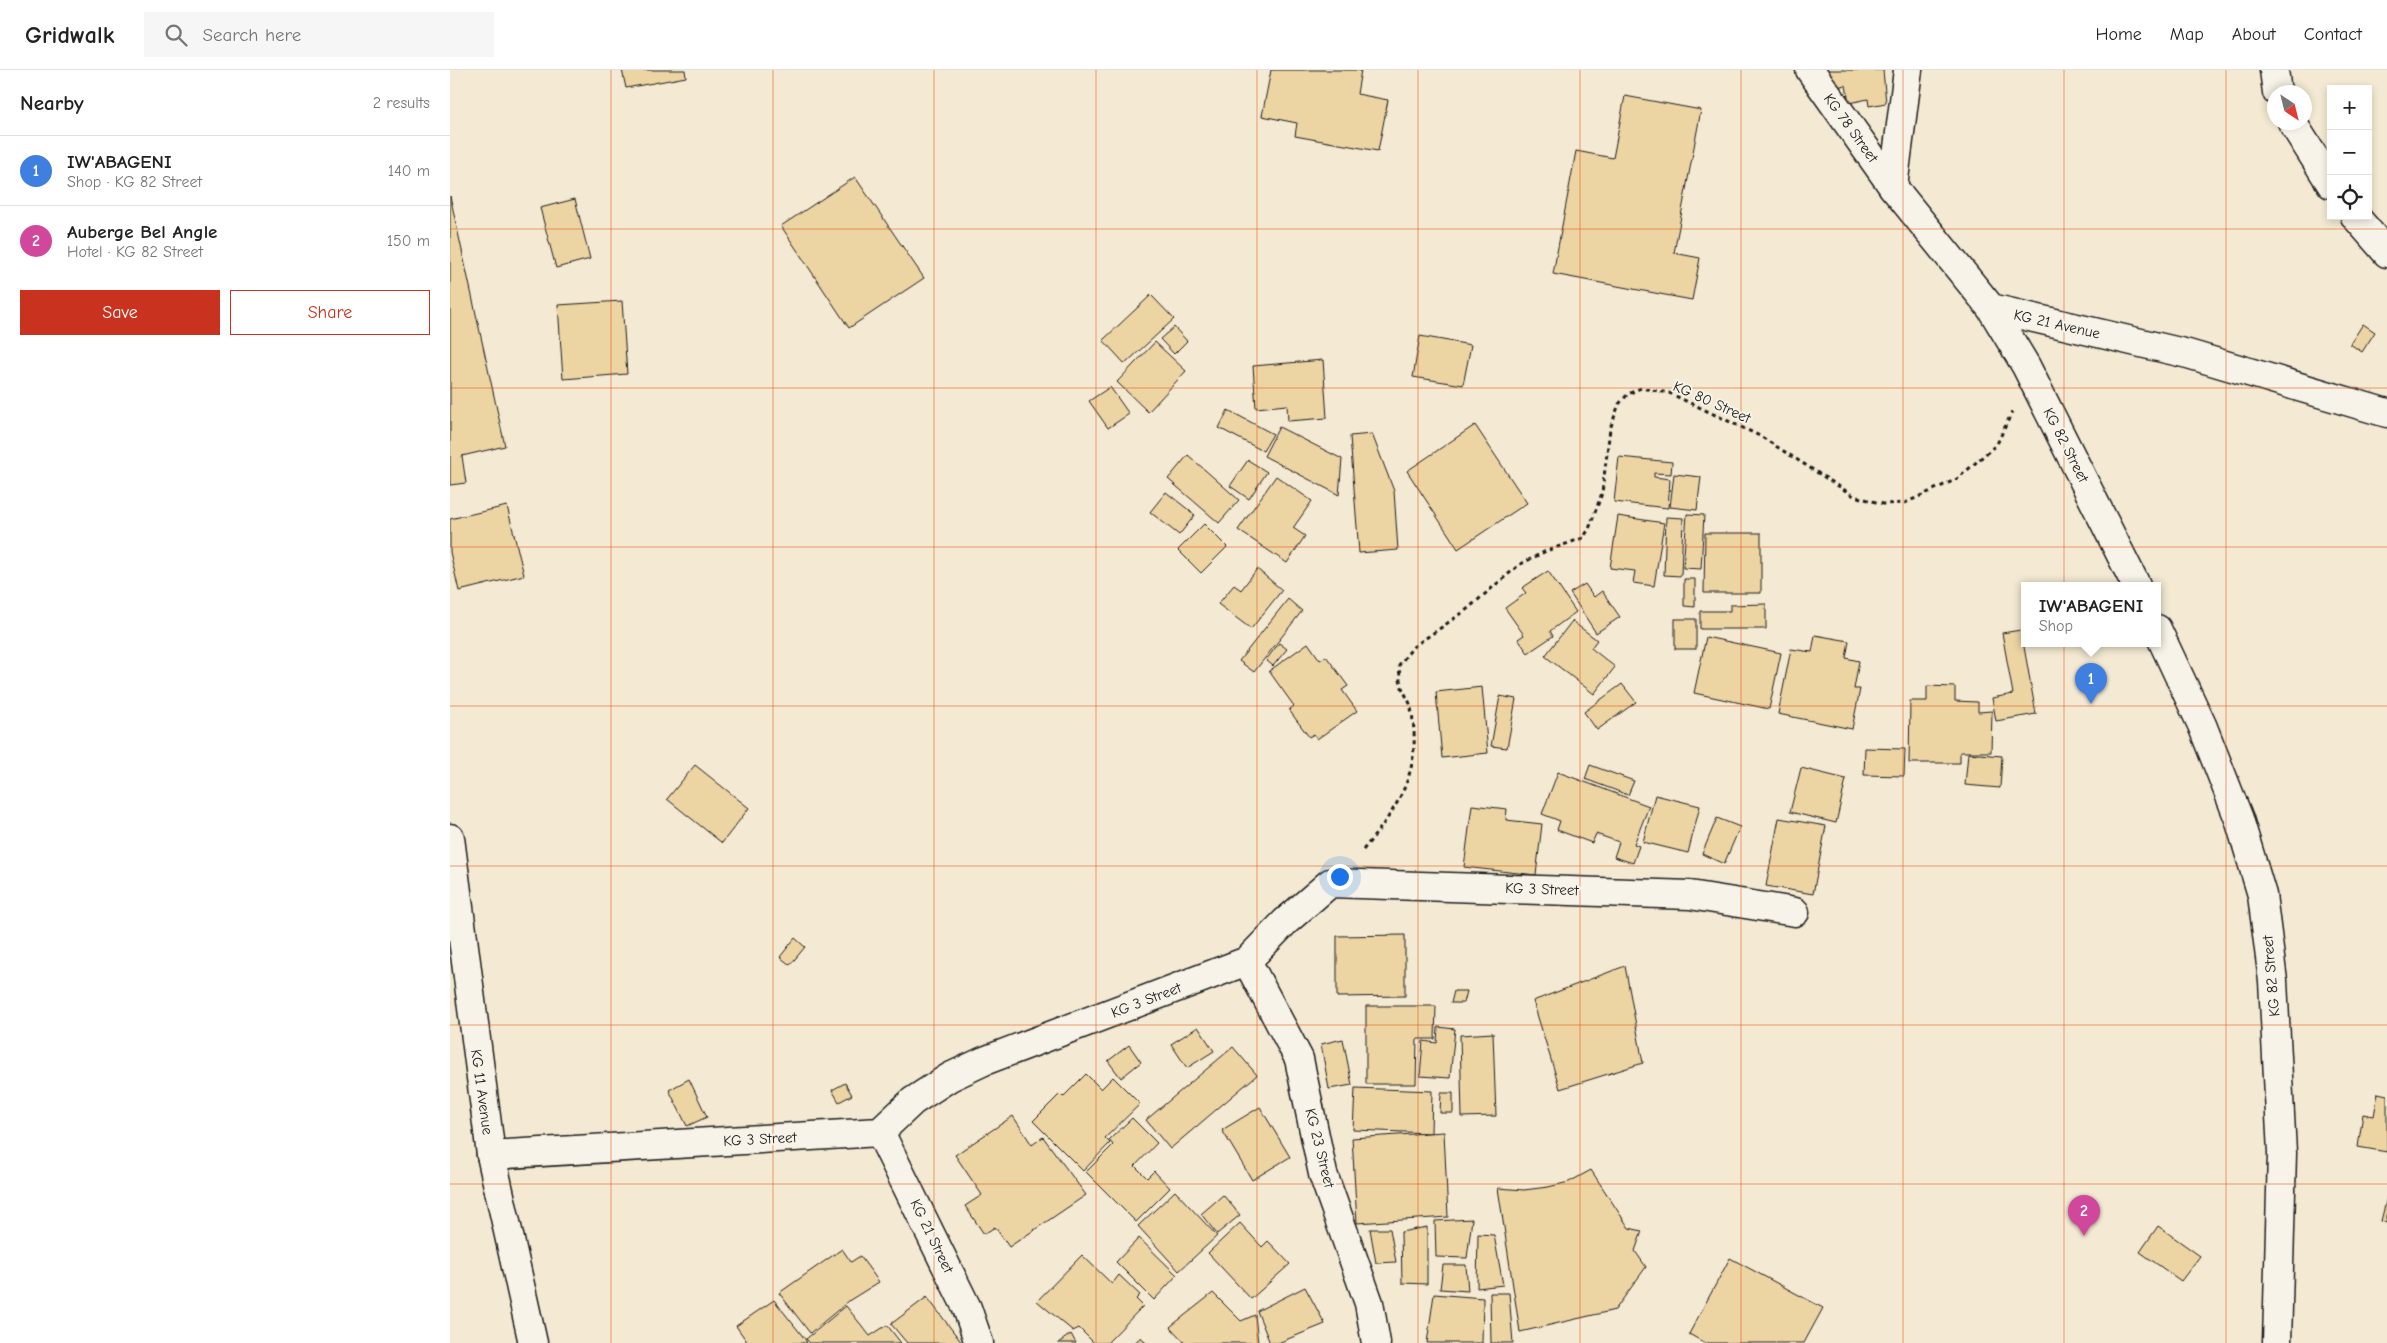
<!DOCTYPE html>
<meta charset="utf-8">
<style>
:root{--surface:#fff;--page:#f6f6f6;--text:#222;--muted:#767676;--line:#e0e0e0;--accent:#c8321e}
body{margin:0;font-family:"Comic Neue",sans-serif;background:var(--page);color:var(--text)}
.controls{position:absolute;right:15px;top:15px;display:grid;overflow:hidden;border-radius:0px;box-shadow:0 2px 8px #0003}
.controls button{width:45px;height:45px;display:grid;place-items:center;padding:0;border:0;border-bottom:1px solid var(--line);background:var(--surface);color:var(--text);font:25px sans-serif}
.compass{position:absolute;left:1817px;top:15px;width:45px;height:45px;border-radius:50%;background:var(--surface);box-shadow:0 2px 8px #0003;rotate:145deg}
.you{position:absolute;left:889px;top:806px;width:18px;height:18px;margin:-12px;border:4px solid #fff;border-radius:50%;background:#1a73e8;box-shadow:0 0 0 8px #1a73e833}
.badge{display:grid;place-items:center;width:32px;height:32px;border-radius:50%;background:var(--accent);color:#fff;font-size:16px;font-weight:700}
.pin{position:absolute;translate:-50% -41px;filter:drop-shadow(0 1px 2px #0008)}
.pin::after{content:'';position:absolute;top:26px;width:18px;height:15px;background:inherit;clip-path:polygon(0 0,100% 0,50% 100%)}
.popup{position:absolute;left:1571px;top:512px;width:140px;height:65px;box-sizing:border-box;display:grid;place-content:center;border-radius:0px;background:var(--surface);filter:drop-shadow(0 1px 4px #0005);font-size:16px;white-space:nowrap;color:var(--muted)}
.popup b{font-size:19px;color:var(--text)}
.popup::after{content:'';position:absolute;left:50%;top:100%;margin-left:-10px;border:10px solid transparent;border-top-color:var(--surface)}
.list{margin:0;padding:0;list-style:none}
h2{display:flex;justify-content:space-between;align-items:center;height:65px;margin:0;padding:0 20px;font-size:21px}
h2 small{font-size:16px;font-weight:400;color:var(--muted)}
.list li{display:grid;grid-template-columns:32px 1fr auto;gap:15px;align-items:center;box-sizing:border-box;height:70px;padding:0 20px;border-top:1px solid var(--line)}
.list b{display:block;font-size:19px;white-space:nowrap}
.list p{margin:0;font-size:16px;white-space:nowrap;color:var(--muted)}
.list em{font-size:16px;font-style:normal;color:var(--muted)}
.actions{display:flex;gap:10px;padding:15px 20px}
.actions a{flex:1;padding:11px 0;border:1px solid var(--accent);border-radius:0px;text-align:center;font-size:18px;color:var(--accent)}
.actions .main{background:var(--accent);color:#fff}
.icon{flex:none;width:28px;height:28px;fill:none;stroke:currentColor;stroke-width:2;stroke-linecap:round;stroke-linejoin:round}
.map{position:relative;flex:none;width:1937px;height:1273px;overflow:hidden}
header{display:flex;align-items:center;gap:30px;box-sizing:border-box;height:70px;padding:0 25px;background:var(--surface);border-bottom:1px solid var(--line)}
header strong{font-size:24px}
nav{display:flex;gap:28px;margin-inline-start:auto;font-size:18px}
.search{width:350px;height:45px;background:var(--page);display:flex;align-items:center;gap:12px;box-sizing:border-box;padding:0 18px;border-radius:0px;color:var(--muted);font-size:19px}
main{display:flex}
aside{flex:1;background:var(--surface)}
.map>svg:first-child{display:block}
</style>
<header>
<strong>Gridwalk</strong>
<div class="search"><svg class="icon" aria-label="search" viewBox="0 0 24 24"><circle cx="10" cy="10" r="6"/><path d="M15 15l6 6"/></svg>Search here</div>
<nav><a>Home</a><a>Map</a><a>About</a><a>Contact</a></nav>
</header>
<main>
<aside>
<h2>Nearby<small>2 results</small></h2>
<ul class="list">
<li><span class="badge" style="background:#3f7fe0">1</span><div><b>IW'ABAGENI</b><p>Shop · KG 82 Street</p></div><em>140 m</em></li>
<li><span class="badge" style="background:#d1479c">2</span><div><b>Auberge Bel Angle</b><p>Hotel · KG 82 Street</p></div><em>150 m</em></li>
</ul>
<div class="actions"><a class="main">Save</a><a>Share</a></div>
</aside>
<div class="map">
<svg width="1937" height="1273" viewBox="0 0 1937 1273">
<rect width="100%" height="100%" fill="#f4ead3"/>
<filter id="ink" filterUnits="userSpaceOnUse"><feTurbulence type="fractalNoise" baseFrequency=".02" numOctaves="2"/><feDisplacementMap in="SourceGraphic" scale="10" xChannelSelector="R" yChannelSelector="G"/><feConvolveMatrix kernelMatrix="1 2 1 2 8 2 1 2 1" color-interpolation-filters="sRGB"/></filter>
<g filter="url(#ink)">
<g fill="#edd4a3" stroke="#1c1c1c">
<polygon points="172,0 235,0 236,7 176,18"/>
<polygon points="821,0 911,0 907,24 938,30 928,81 845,66 847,53 812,46"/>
<polygon points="1378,0 1433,0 1436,33 1419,36 1418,29 1399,33 1396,15 1382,18"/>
<polygon points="1175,26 1251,40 1224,183 1250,188 1242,230 1103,204 1126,81 1163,88"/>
<polygon points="405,107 474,208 399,258 331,156"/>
<polygon points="0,126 55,376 12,386 16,413 0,415"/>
<polygon points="125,129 140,189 106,198 90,138"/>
<polygon points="701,225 724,249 675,294 653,270"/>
<polygon points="172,231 177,304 113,309 108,235"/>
<polygon points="1913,254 1925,262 1912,282 1900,274"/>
<polygon points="724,257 737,271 724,284 710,269"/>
<polygon points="970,266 1021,275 1013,315 963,307"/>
<polygon points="705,272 736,301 698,342 667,312"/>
<polygon points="873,290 877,348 838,351 837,335 806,338 803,296"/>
<polygon points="660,317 679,344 658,358 639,331"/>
<polygon points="778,340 823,364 813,381 769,358"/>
<polygon points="1025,355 1077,433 1008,479 957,401"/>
<polygon points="829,357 892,389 889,425 814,386"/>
<polygon points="922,364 944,421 948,480 909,483 900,366"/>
<polygon points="738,385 789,430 769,453 718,409"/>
<polygon points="1169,387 1222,392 1221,404 1204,403 1204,407 1220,409 1218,438 1164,432"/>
<polygon points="798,390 817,402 799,429 780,416"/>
<polygon points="1224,404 1251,407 1247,440 1220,437"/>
<polygon points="826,406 862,431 843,458 855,466 837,493 788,460"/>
<polygon points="716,422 745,445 729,465 700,442"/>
<polygon points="57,436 74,505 9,521 0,482 0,449"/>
<polygon points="1237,444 1254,445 1251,499 1233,498"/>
<polygon points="1168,446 1214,453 1204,516 1183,513 1185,501 1160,498"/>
<polygon points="1216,447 1233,448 1231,506 1214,505"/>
<polygon points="754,454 777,477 751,503 728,480"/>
<polygon points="1255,463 1311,463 1311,523 1254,523"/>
<polygon points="807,499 832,520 801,559 768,534 784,515 791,520"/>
<polygon points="1098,501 1126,542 1100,561 1103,566 1078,583 1068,569 1074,565 1055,538 1076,523 1072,518"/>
<polygon points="1234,509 1245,509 1245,537 1234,536"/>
<polygon points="1135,514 1144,527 1152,521 1170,547 1146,563 1120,523"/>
<polygon points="838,529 852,541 804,602 789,591"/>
<polygon points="1316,534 1316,559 1250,559 1250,541 1280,541 1280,535"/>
<rect x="1225" y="549" width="21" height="30"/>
<polygon points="1122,551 1147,570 1141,578 1165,597 1144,624 1095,586"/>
<polygon points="1571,560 1586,644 1546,651 1542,628 1563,624 1552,563"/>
<polygon points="1365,565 1399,571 1396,588 1409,591 1404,619 1410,619 1402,659 1328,644 1341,579 1362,582"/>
<polygon points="1256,567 1331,583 1319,639 1244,623"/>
<polygon points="829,573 837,579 823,596 816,590"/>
<polygon points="858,573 870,590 876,586 898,616 892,620 907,641 867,669 864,664 859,667 839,640 844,636 819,601"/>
<polygon points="1172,614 1186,632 1147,660 1134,642"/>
<polygon points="1477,616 1505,617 1505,631 1528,632 1528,642 1542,641 1541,682 1510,682 1510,693 1459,693 1460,631 1477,631"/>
<polygon points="1032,617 1038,683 992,688 986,622"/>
<polygon points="1050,626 1066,629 1057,678 1041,676"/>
<polygon points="1415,678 1455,679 1454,706 1414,705"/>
<polygon points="1518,683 1552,686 1550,718 1515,715"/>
<polygon points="245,695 299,738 272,773 217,729"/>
<polygon points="1140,695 1184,711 1178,725 1135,709"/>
<polygon points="1351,698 1396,709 1386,753 1340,742"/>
<polygon points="1108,702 1199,736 1184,774 1189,776 1183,793 1164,787 1169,772 1146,764 1142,773 1107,760 1110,751 1092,744"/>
<polygon points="1205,725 1250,736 1238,783 1193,772"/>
<polygon points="1022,735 1057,739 1056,750 1092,754 1086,805 1014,797"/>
<polygon points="1267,748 1290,757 1274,794 1252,784"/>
<polygon points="1329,748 1376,756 1363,824 1316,816"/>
<polygon points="955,865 955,926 887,927 887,866"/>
<polygon points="345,868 355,877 340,895 330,887"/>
<polygon points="1175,896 1193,993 1110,1019 1083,931"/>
<polygon points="1004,921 1017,921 1014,933 1001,933"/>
<polygon points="916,936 986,936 985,969 967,969 966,1014 916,1014"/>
<polygon points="748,957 764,981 737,998 721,974"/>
<polygon points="988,957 1005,959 1000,1008 970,1006 973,971 987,973"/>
<polygon points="1043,963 1046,1046 1012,1047 1010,965"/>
<polygon points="893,969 902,1015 879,1019 871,974"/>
<polygon points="679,975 691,992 671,1008 658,991"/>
<polygon points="783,977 807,1005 720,1079 696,1050"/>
<polygon points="636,1004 651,1019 663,1007 690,1034 655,1068 660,1073 633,1101 583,1051 610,1024 613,1027"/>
<polygon points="239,1009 257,1047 237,1056 219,1020"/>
<polygon points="395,1013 402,1025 389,1032 382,1020"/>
<polygon points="905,1018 982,1021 981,1063 903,1060"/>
<polygon points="991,1023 1003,1023 1003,1043 990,1043"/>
<polygon points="1928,1023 1937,1025 1937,1082 1908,1077 1913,1044 1924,1046"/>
<polygon points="810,1037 840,1087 802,1110 772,1060"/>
<polygon points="563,1046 582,1075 593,1067 636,1125 559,1177 545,1157 534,1164 515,1136 532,1125 505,1085"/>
<polygon points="682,1048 707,1073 685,1096 697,1108 704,1101 720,1118 686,1152 636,1102 663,1075 659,1070"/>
<polygon points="994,1062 998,1147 907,1153 902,1068"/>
<polygon points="1141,1100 1179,1158 1192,1161 1185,1181 1196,1197 1165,1240 1070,1262 1048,1118 1074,1120 1098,1117 1119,1112"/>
<polygon points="725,1121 767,1166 729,1201 688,1156"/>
<polygon points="773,1125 790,1145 767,1164 751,1144"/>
<polygon points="1937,1127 1937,1153 1931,1151"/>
<polygon points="1022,1149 1017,1188 986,1187 985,1151"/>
<polygon points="790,1153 812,1177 818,1171 840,1194 801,1229 758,1183"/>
<polygon points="1708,1156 1750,1186 1731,1211 1690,1182"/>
<polygon points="977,1157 977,1214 952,1213 951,1162"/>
<polygon points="920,1159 940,1159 946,1192 926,1193"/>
<polygon points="1028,1164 1044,1165 1053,1215 1027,1218"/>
<polygon points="689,1168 727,1205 704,1230 666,1192"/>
<polygon points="392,1179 401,1192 410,1186 429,1212 400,1230 360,1263 329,1223"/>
<polygon points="632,1185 662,1214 669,1205 690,1225 686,1229 693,1236 657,1273 644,1273 629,1258 623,1261 587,1231"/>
<polygon points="1280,1188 1373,1238 1354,1273 1255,1273 1239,1264"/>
<polygon points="993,1195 1016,1195 1018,1221 990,1219"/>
<polygon points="855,1217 875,1254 828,1273 820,1273 807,1241"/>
<polygon points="763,1223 791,1251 805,1245 808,1273 735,1273 720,1257"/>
<polygon points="1040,1223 1059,1223 1063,1273 1041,1273"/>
<polygon points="984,1224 1033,1228 1032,1273 977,1273"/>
<polygon points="477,1227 512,1273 457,1273 441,1254"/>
<polygon points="324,1230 355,1269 357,1273 298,1273 286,1256"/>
<polygon points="396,1236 420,1266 437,1255 451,1273 360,1273 356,1269"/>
<polygon points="621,1264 626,1273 608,1273"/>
<polygon points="691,1267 696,1273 684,1273"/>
</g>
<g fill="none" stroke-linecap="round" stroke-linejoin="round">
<defs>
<g id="street">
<polyline points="1360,0 1443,117"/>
<polyline points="1458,0 1443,117 1541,238 1738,284 1937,343"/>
<polyline points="1824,0 1827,22"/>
<polyline points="1842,52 1881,114"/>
<polyline points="1905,146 1937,183"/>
<polyline points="1541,238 1576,296 1686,515"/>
<polyline points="1707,559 1752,655 1789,749 1812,825 1823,911 1832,1083 1827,1273"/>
<polyline points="797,891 849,989 873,1104 919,1233 926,1273"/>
<polyline points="430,1062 517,1238 529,1273"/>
<polyline points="41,1085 430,1062 463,1031 500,1007 534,991 797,891 835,852 880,813 1240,825 1345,842"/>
</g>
<polyline id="secondary" points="0,768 41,1085 83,1273"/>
</defs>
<use href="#street" stroke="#1c1c1c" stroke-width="31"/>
<use href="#secondary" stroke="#1c1c1c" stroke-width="31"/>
<path stroke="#1c1c1c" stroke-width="3" stroke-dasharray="4 4" stroke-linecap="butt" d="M913,780C950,735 973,700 961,638C960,630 953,623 951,614C949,608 950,601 949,595L963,577L1015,541L1069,495L1096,481L1133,468L1139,459L1152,423L1160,359L1169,334L1178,324L1191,318L1219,323L1310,366L1404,426L1433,434L1455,433L1507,409L1547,374L1562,342"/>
<use href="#street" stroke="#f7f3e8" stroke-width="28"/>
<use href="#secondary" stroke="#f7f3e8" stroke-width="28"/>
</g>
</g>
<path fill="none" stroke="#de560d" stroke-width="1" stroke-opacity="0.55" d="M161,0V1273M323,0V1273M484,0V1273M646,0V1273M807,0V1273M968,0V1273M1130,0V1273M1291,0V1273M1453,0V1273M1614,0V1273M1776,0V1273M0,159H1937M0,318H1937M0,477H1937M0,636H1937M0,796H1937M0,955H1937M0,1114H1937"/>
<g text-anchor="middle" stroke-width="4" stroke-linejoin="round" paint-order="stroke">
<g font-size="15" fill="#1c1c1c" stroke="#f7f3e8">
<text transform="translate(1401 58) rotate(54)" y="5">KG 78 Street</text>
<text transform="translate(1607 254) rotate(13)" y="5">KG 21 Avenue</text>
<text transform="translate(1262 332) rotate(24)" y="5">KG 80 Street</text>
<text transform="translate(1616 375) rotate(63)" y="5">KG 82 Street</text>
<text transform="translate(1092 819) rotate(2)" y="5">KG 3 Street</text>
<text transform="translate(1821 906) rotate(-95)" y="5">KG 82 Street</text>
<text transform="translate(696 930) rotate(-21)" y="5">KG 3 Street</text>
<text transform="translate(32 1022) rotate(82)" y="5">KG 11 Avenue</text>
<text transform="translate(310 1069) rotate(-3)" y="5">KG 3 Street</text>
<text transform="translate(870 1078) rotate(76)" y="5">KG 23 Street</text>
<text transform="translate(482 1166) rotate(64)" y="5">KG 21 Street</text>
</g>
</g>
</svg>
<div class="controls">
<button>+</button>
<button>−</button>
<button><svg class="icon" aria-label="locate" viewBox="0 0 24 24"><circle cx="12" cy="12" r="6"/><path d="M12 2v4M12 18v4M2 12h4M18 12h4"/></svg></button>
</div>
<svg class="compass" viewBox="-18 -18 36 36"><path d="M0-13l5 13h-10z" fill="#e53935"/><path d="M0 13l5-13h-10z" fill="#767676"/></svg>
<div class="you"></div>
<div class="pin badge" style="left:1641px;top:634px;background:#3f7fe0">1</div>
<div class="popup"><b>IW'ABAGENI</b>Shop</div>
<div class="pin badge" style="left:1634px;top:1166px;background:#d1479c">2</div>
</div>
</main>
